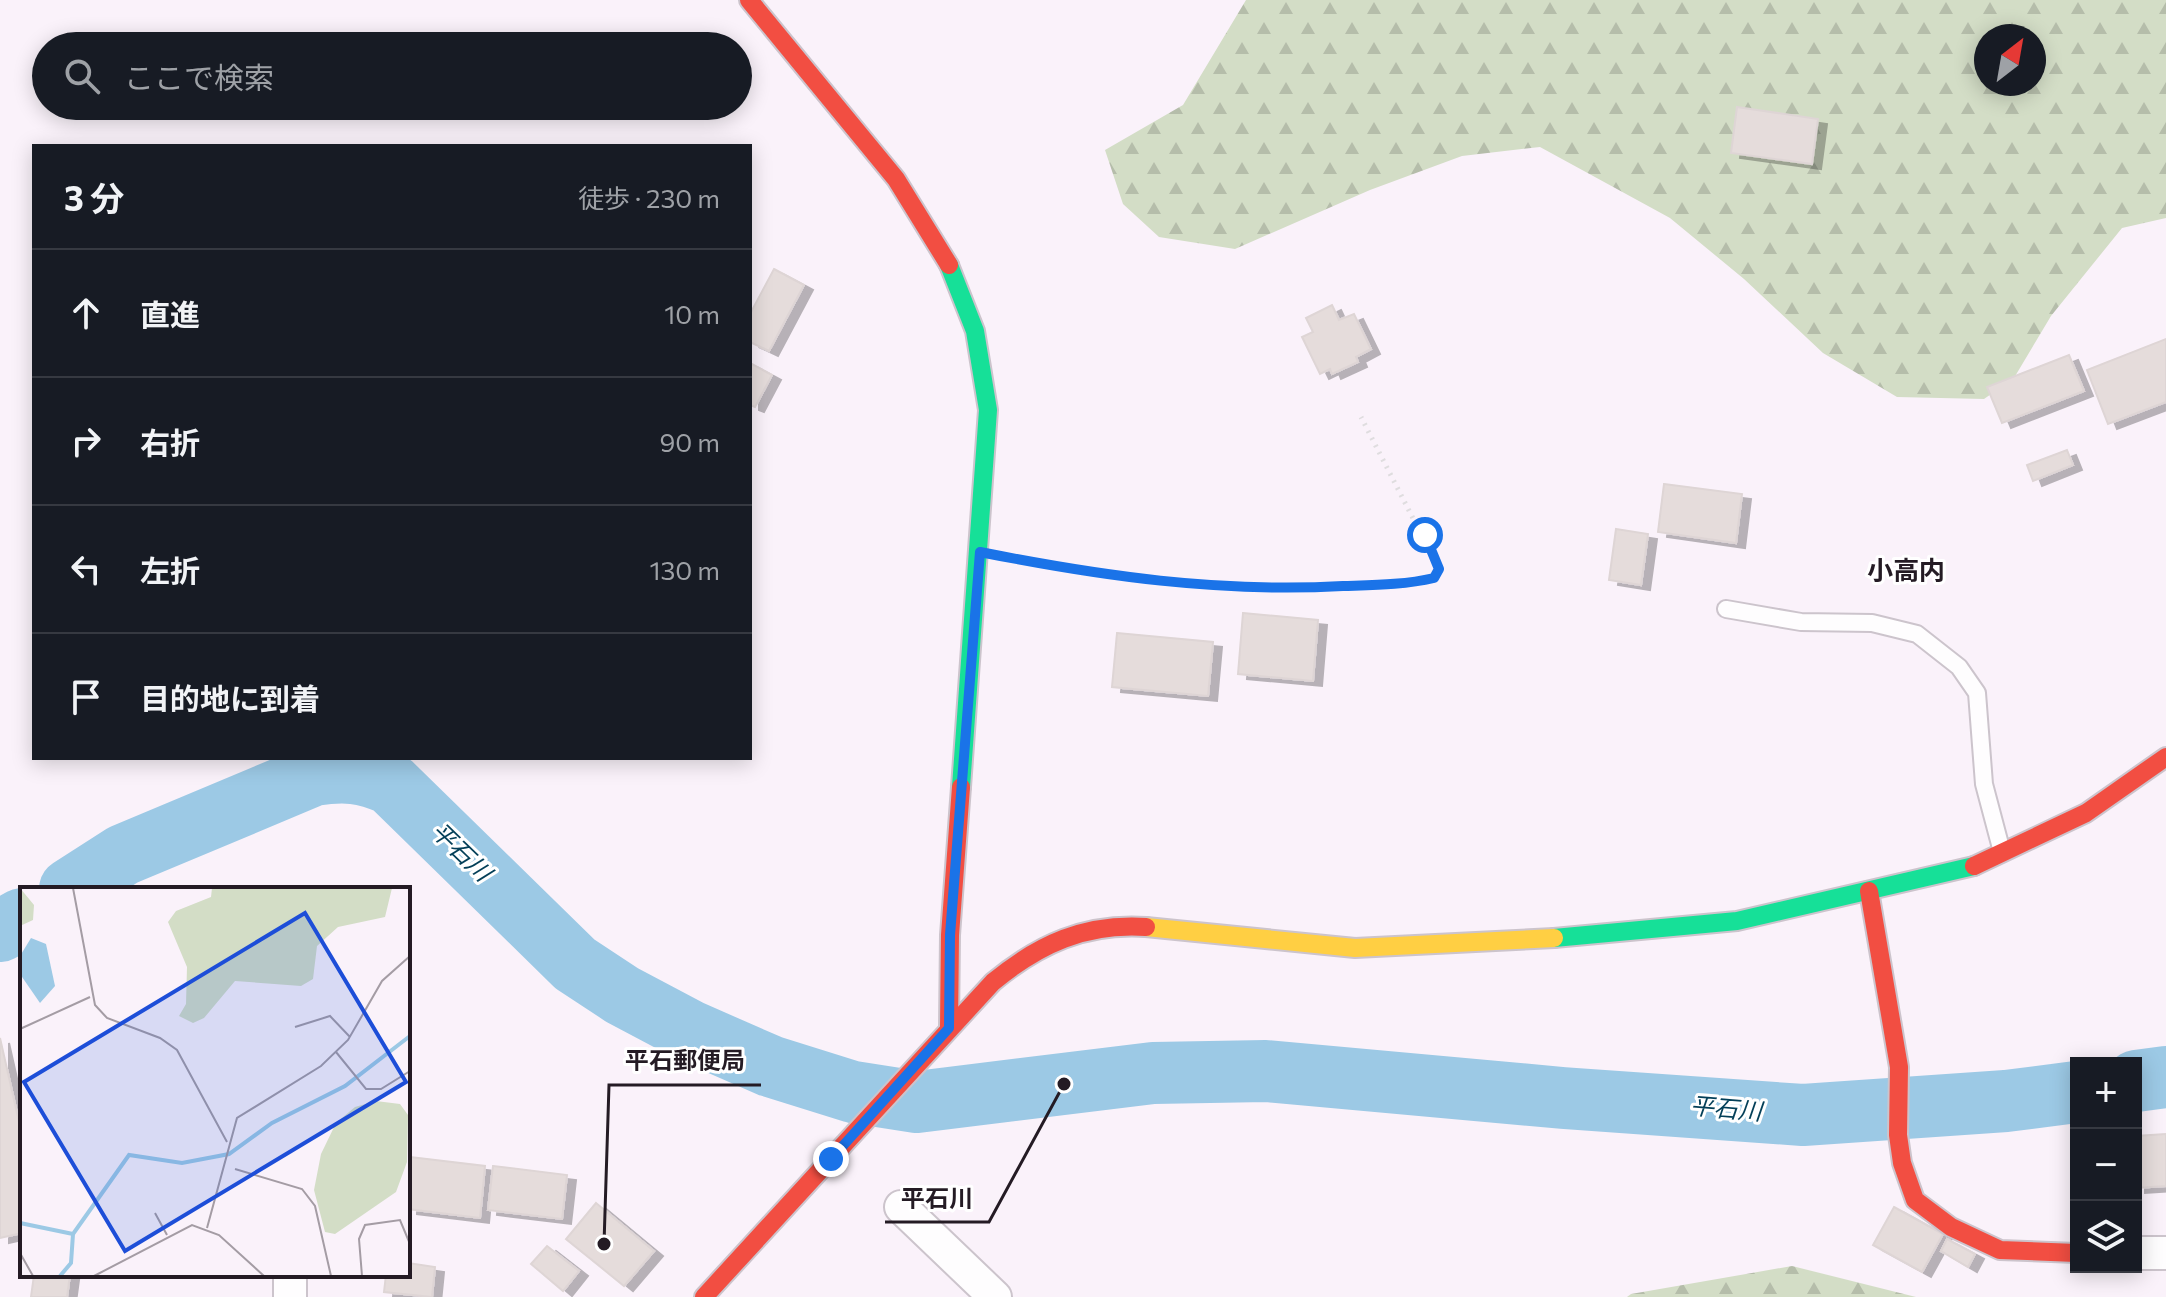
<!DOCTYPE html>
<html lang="ja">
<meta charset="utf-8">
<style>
:root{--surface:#171b24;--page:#242831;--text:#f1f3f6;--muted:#9ea1a6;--line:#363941}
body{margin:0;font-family:Commissioner,"Noto Sans JP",sans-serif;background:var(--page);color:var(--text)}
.controls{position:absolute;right:24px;bottom:24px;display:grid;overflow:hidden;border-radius:0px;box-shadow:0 4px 20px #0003}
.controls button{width:72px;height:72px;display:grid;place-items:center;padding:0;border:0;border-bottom:2px solid var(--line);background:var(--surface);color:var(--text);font:40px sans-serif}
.compass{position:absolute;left:1974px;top:24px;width:72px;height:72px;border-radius:50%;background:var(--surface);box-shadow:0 4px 20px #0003;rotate:31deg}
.stop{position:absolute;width:24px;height:24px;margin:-18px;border:6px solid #1a73e8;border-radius:50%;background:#fff}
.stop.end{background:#1a73e8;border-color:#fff;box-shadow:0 2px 8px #0008}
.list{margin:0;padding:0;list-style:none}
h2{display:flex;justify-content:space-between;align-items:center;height:104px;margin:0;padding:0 32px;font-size:34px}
h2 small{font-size:26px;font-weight:400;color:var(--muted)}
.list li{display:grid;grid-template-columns:52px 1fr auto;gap:24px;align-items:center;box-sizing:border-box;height:128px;padding:0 32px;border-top:2px solid var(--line)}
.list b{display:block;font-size:30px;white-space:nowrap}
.list em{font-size:26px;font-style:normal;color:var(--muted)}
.icon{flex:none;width:44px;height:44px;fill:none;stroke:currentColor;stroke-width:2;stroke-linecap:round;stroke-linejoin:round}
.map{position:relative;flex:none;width:2166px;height:1297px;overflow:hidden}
.search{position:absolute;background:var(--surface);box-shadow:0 4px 20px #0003;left:32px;top:32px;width:720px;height:88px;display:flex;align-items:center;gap:20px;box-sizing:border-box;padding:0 28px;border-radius:44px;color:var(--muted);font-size:30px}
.panel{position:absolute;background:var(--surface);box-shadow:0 4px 20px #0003;left:32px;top:144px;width:720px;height:616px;border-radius:0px}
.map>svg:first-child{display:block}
</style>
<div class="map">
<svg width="2166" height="1297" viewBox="0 0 2166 1297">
<defs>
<pattern id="forest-firs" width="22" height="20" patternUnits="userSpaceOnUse" patternTransform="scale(2)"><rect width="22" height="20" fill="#d3ddc6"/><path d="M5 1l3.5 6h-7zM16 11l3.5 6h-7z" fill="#b5bdaa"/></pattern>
<filter id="shadow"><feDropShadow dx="9" dy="5" stdDeviation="0" flood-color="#0004"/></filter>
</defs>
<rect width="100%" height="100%" fill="#faf2fa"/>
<g fill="url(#forest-firs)" fill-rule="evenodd">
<path d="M1246,0H2166V218L2122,228L2051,316L2014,378L1984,399L1897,397L1823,353L1744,279L1670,218L1540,147L1462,156L1370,190L1235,249L1159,237L1123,204L1105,150L1183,105ZM1986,36H2034V84H1986Z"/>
<polygon points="1792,1266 1916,1297 1627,1297 1631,1294"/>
</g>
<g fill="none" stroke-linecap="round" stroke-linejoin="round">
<g stroke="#9cc9e5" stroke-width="62">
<path d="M70,889L123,855L314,775C345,770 363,772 391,784L575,964L622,995L690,1031L770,1066L853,1092L917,1102L1153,1073L1266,1071L1563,1098L1803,1115L2006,1101L2076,1092"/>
<polyline points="0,931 22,919"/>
<polyline points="2136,1081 2166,1077"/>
</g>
</g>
<g fill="#e5dcdb" stroke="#ded5d5" stroke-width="2" filter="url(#shadow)">
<polygon points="1737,107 1818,119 1812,164 1731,153"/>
<polygon points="774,269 804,285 769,351 750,342 750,314"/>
<polygon points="1332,305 1339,320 1354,314 1371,349 1356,357 1358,362 1332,374 1330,369 1320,374 1302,337 1313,332 1306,318"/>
<polygon points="2166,339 2166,402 2108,424 2087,370"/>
<polygon points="2069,355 2084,391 2002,423 1987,387"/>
<polygon points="750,363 772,375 755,407 750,405"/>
<polygon points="2067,450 2073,465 2033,481 2027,465"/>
<polygon points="1664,484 1742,494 1736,543 1658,532"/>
<polygon points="1616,529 1648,534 1641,585 1609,580"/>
<polygon points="1243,613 1318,620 1313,681 1238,674"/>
<polygon points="1117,633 1213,642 1208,696 1112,687"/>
<polygon points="0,1038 22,1135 22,1233 0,1238"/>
<polygon points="2166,1134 2166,1186 2136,1188 2136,1136"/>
<polygon points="410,1157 485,1166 480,1218 408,1209"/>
<polygon points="493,1166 567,1175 562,1219 488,1210"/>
<polygon points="596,1203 654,1251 624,1286 566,1239"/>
<polygon points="1894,1207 1943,1234 1922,1272 1873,1245"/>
<polygon points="1947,1239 1975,1254 1968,1267 1941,1251"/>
<polygon points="547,1246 579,1271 563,1291 531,1264"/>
<polygon points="408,1263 435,1267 432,1297 384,1292 386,1275 408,1275"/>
<polygon points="34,1275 70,1275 67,1297 31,1297"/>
</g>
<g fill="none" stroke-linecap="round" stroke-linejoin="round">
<defs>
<polyline id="lane" points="1726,609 1801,622 1872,623 1917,634 1959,667 1977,693 1984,784 2002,852"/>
<g id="street">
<polyline points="901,1207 995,1297"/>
<polyline points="2136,1253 2166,1253"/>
<polyline points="290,1297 290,1275"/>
</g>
<g id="fast">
<polyline points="949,265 975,331 988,410 961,787"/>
<polyline points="1554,938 1737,921 1974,866"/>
</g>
<polyline id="slow" points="1146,927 1355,948 1554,938"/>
<g id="jam">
<polyline points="749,0 896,179 949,265"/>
<polyline points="1974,866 2086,813 2166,757"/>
<polyline points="1869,891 1899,1067 1898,1135 1902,1163 1915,1200 1951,1227 2000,1250 2076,1253"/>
<polyline points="949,1028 950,935 961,787"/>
<path d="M704,1297L993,982C1039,944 1085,923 1146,927"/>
</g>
</defs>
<use href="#lane" stroke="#ccc4cc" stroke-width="20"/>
<use href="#street" stroke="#ccc4cc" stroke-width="36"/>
<use href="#fast" stroke="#ccc4cc" stroke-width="22"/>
<use href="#slow" stroke="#ccc4cc" stroke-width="22"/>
<use href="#jam" stroke="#ccc4cc" stroke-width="22"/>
<path stroke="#dfdddf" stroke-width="5" stroke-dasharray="2 6" stroke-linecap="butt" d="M1016,560C1125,581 1232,592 1343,586C1373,585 1404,585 1434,578L1439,569L1361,417"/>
<use href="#lane" stroke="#fefdfe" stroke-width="16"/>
<use href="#street" stroke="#fefdfe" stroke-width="32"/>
<use href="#fast" stroke="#16e098" stroke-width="18"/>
<use href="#slow" stroke="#ffcf43" stroke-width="18"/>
<use href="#jam" stroke="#f24e42" stroke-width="18"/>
</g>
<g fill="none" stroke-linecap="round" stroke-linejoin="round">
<path stroke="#1a73e8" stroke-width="10" d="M831,1159L949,1028L950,935L980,552C1101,576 1219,593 1343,586C1373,585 1404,585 1434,578L1439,569L1425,535"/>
</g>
<g text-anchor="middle" stroke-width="6" stroke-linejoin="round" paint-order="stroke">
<g font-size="24" font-style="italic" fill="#033f58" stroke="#fff">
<text transform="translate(461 852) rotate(44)" y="8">平石川</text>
<text transform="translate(1726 1109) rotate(5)" y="8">平石川</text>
</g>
<g font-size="26" font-weight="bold" fill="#241b24" stroke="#fff">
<text x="1906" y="580">小高内</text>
</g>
</g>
<g transform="translate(20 887)">
<rect width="390" height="390" fill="#faf2fa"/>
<path d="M0,1L14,18L13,33L0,39ZM192,1H372L365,30L318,40L297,59L293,92L281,99L215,94L184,131L173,136L159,129L166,117L167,80L148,35L156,24L191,10ZM356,214L380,217L388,228L387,275L376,305L315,347L305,345L294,303L301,267L316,236L335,220Z" fill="#d3ddc6"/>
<path d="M11,51L26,57L35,99L20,116L0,87V69Z" fill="#9cc9e5"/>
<path fill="none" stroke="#9cc9e5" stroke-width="4" d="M0,336L53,347M40,389L51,376L53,347L109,268L162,276L209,267L252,236L325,199L390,149"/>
<path fill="none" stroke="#a49ca4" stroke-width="2" d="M53,1L75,118L87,131L140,151L157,163L207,255M275,140L310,129L330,150M0,142L70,110M316,165L346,202H361L390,184M215,282L282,302L295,319L311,389M135,326L147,348M187,341L217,231L301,179L328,153L362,94L390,69M0,366L13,389M74,389L172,338L199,348L244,389M342,389L339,352L345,338L380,333L390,357"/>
<path fill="#1d4ed8" fill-opacity="0.15" stroke="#1d4ed8" stroke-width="4" d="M285,26L386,195L105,364L4,195Z"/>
<rect width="390" height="390" fill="none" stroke="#241b24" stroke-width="4"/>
</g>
<path fill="none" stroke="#241b24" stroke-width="3" d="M604 1244L609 1085H761M1064 1084L989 1222H885"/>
<g fill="#241b24" stroke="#fff" stroke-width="3">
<circle cx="604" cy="1244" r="8"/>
<circle cx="1064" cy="1084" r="8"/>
</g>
<g font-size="24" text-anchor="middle" font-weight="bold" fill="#241b24" stroke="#fff" stroke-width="6" stroke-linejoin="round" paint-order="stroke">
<text x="685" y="1069">平石郵便局</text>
<text x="937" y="1207">平石川</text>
</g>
</svg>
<div class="controls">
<button>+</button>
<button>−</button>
<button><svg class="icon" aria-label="layers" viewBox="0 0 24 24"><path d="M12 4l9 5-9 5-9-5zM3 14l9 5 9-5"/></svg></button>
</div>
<svg class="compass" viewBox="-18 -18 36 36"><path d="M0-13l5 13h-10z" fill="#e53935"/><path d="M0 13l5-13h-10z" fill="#9ea1a6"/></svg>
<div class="stop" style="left:1425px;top:535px"></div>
<div class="stop end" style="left:831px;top:1159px"></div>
<div class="search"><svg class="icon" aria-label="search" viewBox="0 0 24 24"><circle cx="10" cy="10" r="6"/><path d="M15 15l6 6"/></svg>ここで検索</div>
<section class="panel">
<h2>3 分<small>徒歩 · 230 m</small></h2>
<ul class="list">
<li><svg class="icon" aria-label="ahead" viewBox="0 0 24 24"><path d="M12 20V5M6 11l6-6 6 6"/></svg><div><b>直進</b></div><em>10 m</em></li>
<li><svg class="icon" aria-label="right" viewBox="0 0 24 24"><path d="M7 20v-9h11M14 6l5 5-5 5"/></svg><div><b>右折</b></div><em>90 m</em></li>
<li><svg class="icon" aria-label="left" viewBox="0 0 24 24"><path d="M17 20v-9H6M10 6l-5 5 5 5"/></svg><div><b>左折</b></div><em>130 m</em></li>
<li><svg class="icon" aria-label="arrive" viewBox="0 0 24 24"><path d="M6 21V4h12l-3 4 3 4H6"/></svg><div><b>目的地に到着</b></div></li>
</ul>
</section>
</div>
